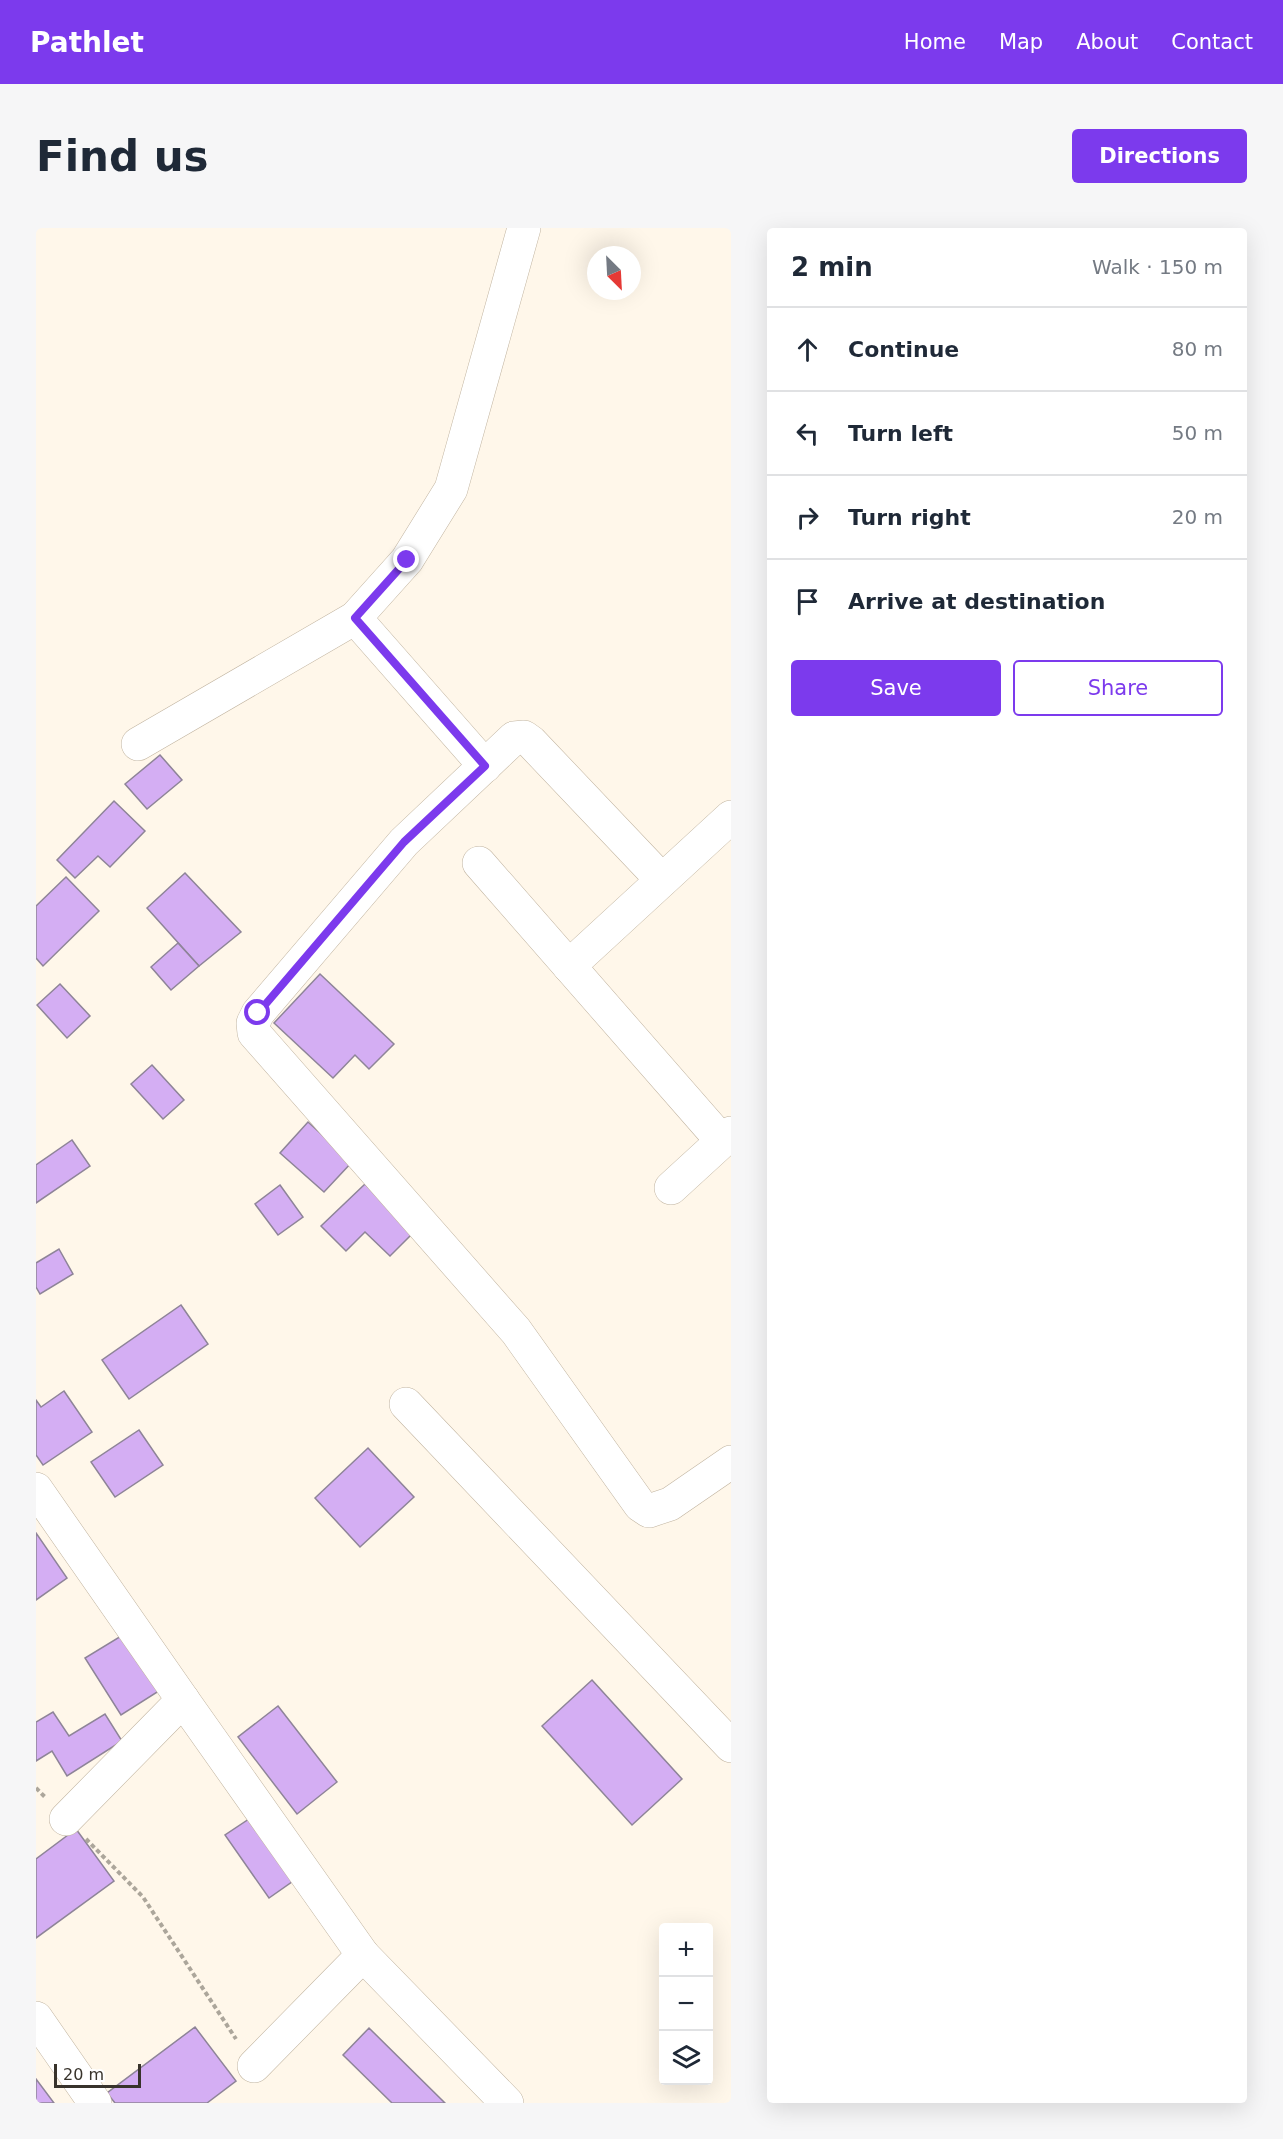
<!DOCTYPE html>
<meta charset="utf-8">
<style>
:root{--surface:#fff;--page:#f6f6f7;--text:#1f2937;--muted:#747a83;--line:#e0e1e3;--accent:#7c3aed}
body{margin:0;font-family:"DejaVu Sans",sans-serif;background:var(--page);color:var(--text)}
.controls{position:absolute;right:18px;bottom:18px;display:grid;overflow:hidden;border-radius:6px;box-shadow:0 6px 24px #0002}
.controls button{width:54px;height:54px;display:grid;place-items:center;padding:0;border:0;border-bottom:2px solid var(--line);background:var(--surface);color:var(--text);font:30px sans-serif}
.compass{position:absolute;left:551px;top:18px;width:54px;height:54px;border-radius:50%;background:var(--surface);box-shadow:0 6px 24px #0002;rotate:156deg}
.scale{position:absolute;left:18px;bottom:15px;width:87px;box-sizing:border-box;padding-left:6px;border:3px solid #38332b;border-top:0;font-size:16px;line-height:21px;white-space:nowrap;color:#38332b;-webkit-text-stroke:4px #fff;paint-order:stroke}
.stop{position:absolute;width:18px;height:18px;margin:-14px;border:4px solid #7c3aed;border-radius:50%;background:#fff}
.stop.end{background:#7c3aed;border-color:#fff;box-shadow:0 2px 6px #0008}
.list{margin:0;padding:0;list-style:none}
h2{display:flex;justify-content:space-between;align-items:center;height:78px;margin:0;padding:0 24px;font-size:26px}
h2 small{font-size:20px;font-weight:400;color:var(--muted)}
.list li{display:grid;grid-template-columns:39px 1fr auto;gap:18px;align-items:center;box-sizing:border-box;height:84px;padding:0 24px;border-top:2px solid var(--line)}
.list b{display:block;font-size:22px;white-space:nowrap}
.list em{font-size:20px;font-style:normal;color:var(--muted)}
.actions{display:flex;gap:12px;padding:18px 24px}
.actions a{flex:1;padding:14px 0;border:2px solid var(--accent);border-radius:6px;text-align:center;font-size:21px;color:var(--accent)}
.actions .main{background:var(--accent);color:#fff}
.icon{flex:none;width:33px;height:33px;fill:none;stroke:currentColor;stroke-width:2;stroke-linecap:round;stroke-linejoin:round}
.map{position:relative;flex:none;width:695px;height:1875px;overflow:hidden;border-radius:6px}
header{display:flex;align-items:center;gap:36px;box-sizing:border-box;height:84px;padding:0 30px;background:var(--accent);color:#fff}
header strong{font-size:28px}
nav{display:flex;gap:33px;margin-inline-start:auto;font-size:21px}
.intro{display:flex;align-items:center;justify-content:space-between;box-sizing:border-box;height:144px;padding:0 36px}
h1{margin:0;font-size:42px}
.button{padding:15px 27px;border-radius:6px;background:var(--accent);color:#fff;font-size:21px;font-weight:700}
main{display:flex;gap:36px;padding:0 36px}
aside{flex:1;background:var(--surface);border-radius:6px;box-shadow:0 6px 24px #0002}
.map>svg:first-child{display:block}
</style>
<header>
<strong>Pathlet</strong>
<nav><a>Home</a><a>Map</a><a>About</a><a>Contact</a></nav>
</header>
<div class="intro"><h1>Find us</h1><a class="button">Directions</a></div>
<main>
<div class="map">
<svg width="695" height="1875" viewBox="0 0 695 1875">
<rect width="100%" height="100%" fill="#fff7ea"/>
<g fill="#d4aef3" stroke="#8e8498" stroke-width="1.5">
<polygon points="124,527 146,552 111,581 89,556"/>
<polygon points="78,573 109,603 74,639 62,628 39,650 21,632"/>
<polygon points="149,645 205,704 163,738 111,680"/>
<polygon points="30,649 63,683 7,738 0,730 0,678"/>
<polygon points="142,715 163,738 135,762 115,739"/>
<polygon points="284,746 358,816 333,841 319,827 297,850 238,795"/>
<polygon points="24,756 54,788 31,810 1,777"/>
<polygon points="116,837 148,872 127,891 95,856"/>
<polygon points="272,894 316,934 288,964 244,925"/>
<polygon points="36,912 54,938 0,975 0,937"/>
<polygon points="329,956 377,1005 354,1028 329,1004 310,1023 285,998"/>
<polygon points="244,957 267,989 242,1007 219,976"/>
<polygon points="23,1021 37,1046 4,1066 0,1059 0,1035"/>
<polygon points="145,1077 172,1116 93,1171 66,1132"/>
<polygon points="28,1163 56,1204 7,1237 0,1227 0,1172 5,1179"/>
<polygon points="103,1202 127,1237 79,1269 55,1234"/>
<polygon points="332,1220 378,1269 324,1319 279,1270"/>
<polygon points="0,1305 31,1350 0,1372"/>
<polygon points="90,1405 126,1461 85,1487 49,1430"/>
<polygon points="556,1452 646,1551 596,1597 506,1498"/>
<polygon points="242,1478 301,1554 261,1586 202,1509"/>
<polygon points="17,1484 33,1508 69,1486 86,1513 31,1548 16,1523 0,1533 0,1494"/>
<polygon points="216,1589 260,1651 233,1670 189,1607"/>
<polygon points="40,1601 78,1653 0,1710 0,1631"/>
<polygon points="159,1799 200,1853 171,1875 79,1875 71,1865"/>
<polygon points="333,1800 409,1875 356,1875 307,1827"/>
<polygon points="0,1851 18,1875 0,1875"/>
</g>
<g fill="none" stroke-linecap="round" stroke-linejoin="round">
<defs>
<g id="minor">
<polyline points="319,390 449,538"/>
<polyline points="102,516 319,390 371,332 415,261 488,0"/>
<polyline points="443,635 686,913"/>
<polyline points="626,652 495,514 488,509 478,510 368,614 222,785 217,795 218,805 480,1103 604,1277 613,1283 634,1276 695,1234"/>
<polyline points="533,738 695,589"/>
<polyline points="635,960 695,905"/>
<polyline points="370,1176 695,1518"/>
<polyline points="0,1261 147,1472"/>
<polyline points="30,1591 147,1472 327,1727"/>
<polyline points="0,1790 59,1875"/>
<polyline points="218,1838 327,1727 471,1875"/>
</g>
</defs>
<use href="#minor" stroke="#c1b4a0" stroke-width="34"/>
<g stroke="#aca69b" stroke-width="4" stroke-dasharray="4.5 3" stroke-linecap="butt">
<polyline points="0,1560 10,1570"/>
<polyline points="50,1611 107,1669 200,1811"/>
</g>
<use href="#minor" stroke="#fff" stroke-width="33"/>
</g>
<g fill="none" stroke-linecap="round" stroke-linejoin="round">
<polyline stroke="#7c3aed" stroke-width="8" points="222,785 368,614 449,538 319,390 371,332"/>
</g>
</svg>
<div class="controls">
<button>+</button>
<button>−</button>
<button><svg class="icon" aria-label="layers" viewBox="0 0 24 24"><path d="M12 4l9 5-9 5-9-5zM3 14l9 5 9-5"/></svg></button>
</div>
<svg class="compass" viewBox="-18 -18 36 36"><path d="M0-13l5 13h-10z" fill="#e53935"/><path d="M0 13l5-13h-10z" fill="#747a83"/></svg>
<div class="scale">20 m</div>
<div class="stop" style="left:222px;top:785px"></div>
<div class="stop end" style="left:371px;top:332px"></div>
</div>
<aside>
<h2>2 min<small>Walk · 150 m</small></h2>
<ul class="list">
<li><svg class="icon" aria-label="ahead" viewBox="0 0 24 24"><path d="M12 20V5M6 11l6-6 6 6"/></svg><div><b>Continue</b></div><em>80 m</em></li>
<li><svg class="icon" aria-label="left" viewBox="0 0 24 24"><path d="M17 20v-9H6M10 6l-5 5 5 5"/></svg><div><b>Turn left</b></div><em>50 m</em></li>
<li><svg class="icon" aria-label="right" viewBox="0 0 24 24"><path d="M7 20v-9h11M14 6l5 5-5 5"/></svg><div><b>Turn right</b></div><em>20 m</em></li>
<li><svg class="icon" aria-label="arrive" viewBox="0 0 24 24"><path d="M6 21V4h12l-3 4 3 4H6"/></svg><div><b>Arrive at destination</b></div></li>
</ul>
<div class="actions"><a class="main">Save</a><a>Share</a></div>
</aside>
</main>
